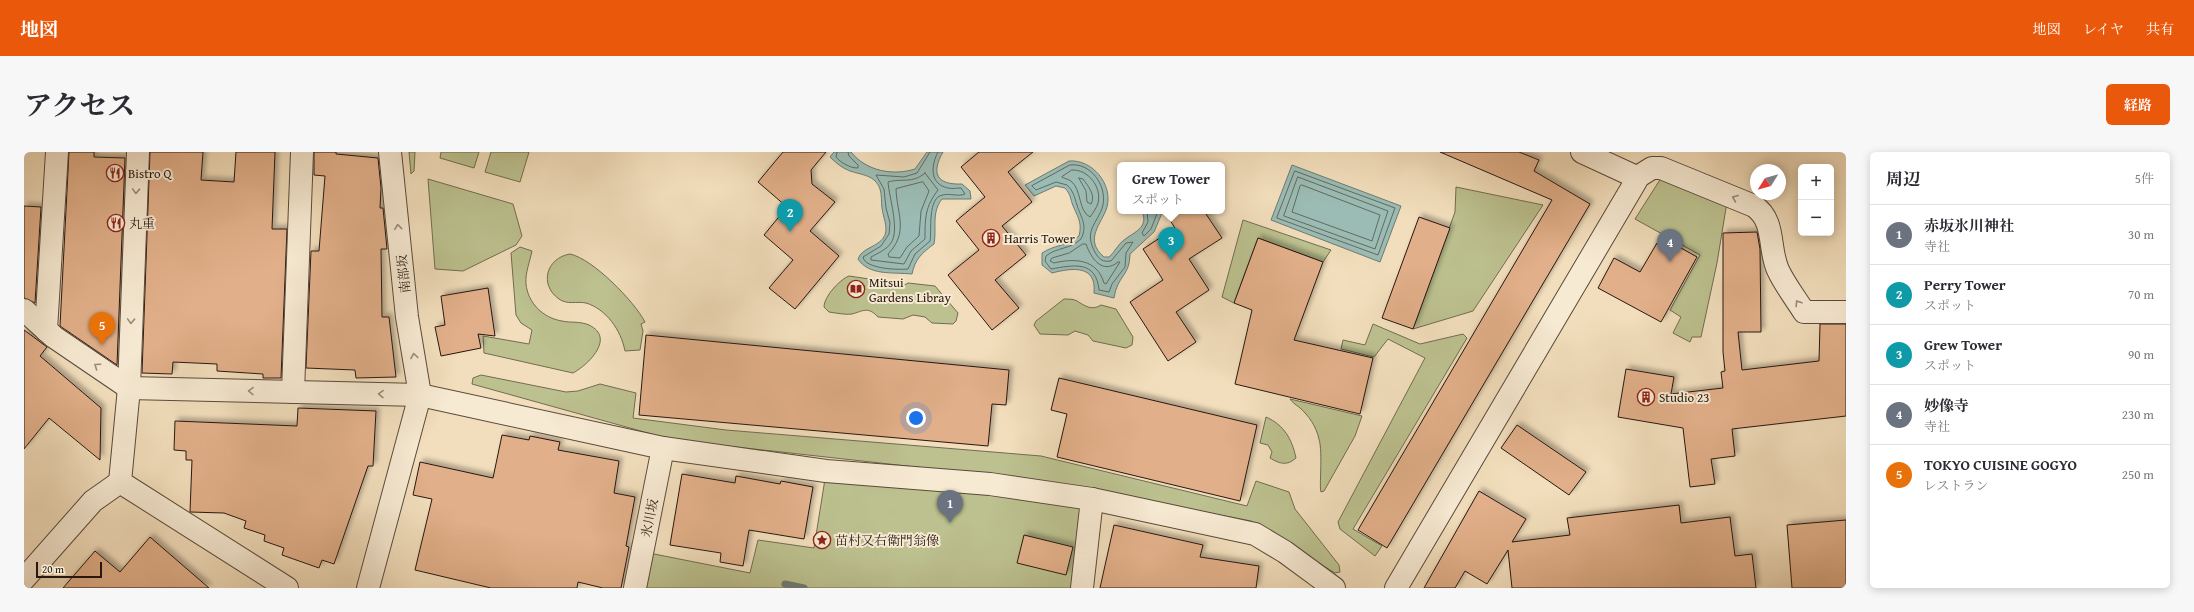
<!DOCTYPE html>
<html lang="ja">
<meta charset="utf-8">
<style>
:root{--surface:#fff;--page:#f7f7f7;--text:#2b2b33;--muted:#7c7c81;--line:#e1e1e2;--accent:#ea580c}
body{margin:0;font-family:"Gentium Book Plus","Noto Serif JP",serif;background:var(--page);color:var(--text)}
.controls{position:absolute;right:12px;top:12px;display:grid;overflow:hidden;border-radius:6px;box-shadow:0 2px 10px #0003}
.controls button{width:36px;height:36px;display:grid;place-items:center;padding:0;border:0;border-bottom:1px solid var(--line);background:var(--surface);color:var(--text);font:20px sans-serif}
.compass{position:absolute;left:1726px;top:12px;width:36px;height:36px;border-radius:50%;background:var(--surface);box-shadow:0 2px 10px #0003;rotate:233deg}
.scale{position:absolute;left:12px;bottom:10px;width:66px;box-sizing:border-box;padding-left:4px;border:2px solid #281811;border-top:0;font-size:11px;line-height:14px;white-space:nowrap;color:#281811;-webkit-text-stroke:3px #f7ead3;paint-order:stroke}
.you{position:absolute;left:892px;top:266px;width:14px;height:14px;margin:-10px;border:3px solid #fff;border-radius:50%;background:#1a73e8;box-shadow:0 0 0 6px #1a73e833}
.badge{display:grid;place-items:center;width:26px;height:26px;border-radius:50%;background:var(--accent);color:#fff;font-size:13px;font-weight:700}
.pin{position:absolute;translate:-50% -33px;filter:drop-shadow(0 1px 2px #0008)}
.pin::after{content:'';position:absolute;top:21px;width:14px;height:12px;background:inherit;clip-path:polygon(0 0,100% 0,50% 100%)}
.popup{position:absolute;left:1093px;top:10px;width:108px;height:52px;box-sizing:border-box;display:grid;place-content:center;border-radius:6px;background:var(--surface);filter:drop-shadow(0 1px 3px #0005);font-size:13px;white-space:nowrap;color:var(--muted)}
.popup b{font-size:15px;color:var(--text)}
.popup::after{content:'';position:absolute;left:50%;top:100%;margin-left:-8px;border:8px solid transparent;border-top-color:var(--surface)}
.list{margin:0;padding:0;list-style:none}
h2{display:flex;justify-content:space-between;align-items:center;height:52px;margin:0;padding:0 16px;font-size:17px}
h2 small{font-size:13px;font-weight:400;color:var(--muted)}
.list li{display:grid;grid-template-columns:26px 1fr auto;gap:12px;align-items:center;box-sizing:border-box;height:60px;padding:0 16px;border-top:1px solid var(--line)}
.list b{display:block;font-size:15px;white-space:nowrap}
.list p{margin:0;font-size:13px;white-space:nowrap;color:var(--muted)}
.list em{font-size:13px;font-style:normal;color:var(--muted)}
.map{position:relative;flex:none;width:1822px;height:436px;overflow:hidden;border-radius:6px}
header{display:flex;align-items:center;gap:24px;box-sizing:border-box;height:56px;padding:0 20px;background:var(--accent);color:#fff}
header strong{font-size:19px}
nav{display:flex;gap:22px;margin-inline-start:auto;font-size:14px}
.intro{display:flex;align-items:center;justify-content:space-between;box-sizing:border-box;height:96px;padding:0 24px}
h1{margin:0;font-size:28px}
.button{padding:10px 18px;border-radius:6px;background:var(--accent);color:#fff;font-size:14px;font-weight:700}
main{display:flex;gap:24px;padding:0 24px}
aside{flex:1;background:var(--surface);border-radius:6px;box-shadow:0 2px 10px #0003}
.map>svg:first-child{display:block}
</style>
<header>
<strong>地図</strong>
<nav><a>地図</a><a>レイヤ</a><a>共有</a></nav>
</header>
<div class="intro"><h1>アクセス</h1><a class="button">経路</a></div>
<main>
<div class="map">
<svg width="1822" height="436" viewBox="0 0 1822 436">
<defs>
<filter id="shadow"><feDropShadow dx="3.5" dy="-3.5" stdDeviation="2" flood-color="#0004"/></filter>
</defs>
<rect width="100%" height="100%" fill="#f2debc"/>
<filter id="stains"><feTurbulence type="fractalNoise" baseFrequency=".005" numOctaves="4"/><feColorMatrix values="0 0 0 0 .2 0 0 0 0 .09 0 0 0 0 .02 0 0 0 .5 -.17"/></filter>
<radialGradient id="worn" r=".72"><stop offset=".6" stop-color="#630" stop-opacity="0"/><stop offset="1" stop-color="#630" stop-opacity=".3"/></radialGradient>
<g fill="#bcc18f" stroke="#726c50">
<polygon points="385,0 391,0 390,19 387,22"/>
<polygon points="417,0 455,0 450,16 416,6"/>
<polygon points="467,0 505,0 496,30 461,20"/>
<polygon points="1639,23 1703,50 1693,111 1677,185 1668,185 1666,190 1649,181 1657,165 1646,158 1676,103 1611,67"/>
<polygon points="404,27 489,52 498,84 492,93 439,119 411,117"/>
<polygon points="1432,35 1519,53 1449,159 1389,177 1431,60"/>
<polygon points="1219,68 1307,98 1299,110 1234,86 1210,151 1198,145"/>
<path d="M496,95L508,99C506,109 501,121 502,132C504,151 519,166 538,169C546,171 556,169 565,173C592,186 564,213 549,221L460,201L459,184L505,192L508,178L497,171L492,163L487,101Z"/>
<path d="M546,102C569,107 610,149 621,170L617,172L619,179L616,198L601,199C597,178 582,157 562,151C553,149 543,153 535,147C515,133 522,106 546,102Z"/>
<path d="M825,124L859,129L865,134L877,135L884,131L911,134L934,161L932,169L929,172L908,171L901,165L889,163L879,167L854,165C844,154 839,159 828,162C822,163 812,161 805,160L800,155C800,145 815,128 825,124Z"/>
<path d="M1040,147C1044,147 1050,147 1053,149C1061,154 1068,159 1077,153L1092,157L1109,185L1108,193L1102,196L1069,189L1064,183L1051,179L1044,183L1016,182L1010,173L1012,169Z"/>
<polygon points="1349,172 1396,192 1439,182 1443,186 1329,377 1358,394 1351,404 1316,377 1314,370 1401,206 1364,187 1350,205 1317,197 1319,188 1341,193"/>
<polygon points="457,223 542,240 554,239 576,232 612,241 609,266 702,278 1017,304 1223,354 1232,329 1265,340 1271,357 1315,413 1316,420 1311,421 1227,369 1018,329 649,288 448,232 449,226"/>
<path d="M1266,247L1338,264L1331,284L1300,339L1297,340C1295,336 1299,300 1295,287C1292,274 1285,264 1275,255C1272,253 1268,250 1266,247Z"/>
<path d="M1242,265C1260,273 1268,287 1272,306C1263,314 1256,312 1246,306L1248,300L1244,293L1236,291Z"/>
<polygon points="801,327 957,337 1061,353 1048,436 619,436 625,401 726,421 734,388 790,396"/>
</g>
<g fill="#9bbcb4" stroke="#6d7a73">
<path d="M810,0H827C842,19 869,24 891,17L903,0H919C907,21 912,33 938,32L946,39L947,47H918C907,61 913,76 910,92C898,101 891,107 888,122C869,120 845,124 834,107C838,95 856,95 861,83C864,74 859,65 858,56C857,50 858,43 856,37C851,23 838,23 826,19C818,16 812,11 806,5Z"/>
<path d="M1045,9C1068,7 1089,32 1083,55C1078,72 1059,87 1080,105H1085C1091,100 1094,92 1100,88C1110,80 1125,76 1118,59H1137L1138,61L1130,80L1106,102C1106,124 1093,124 1090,146L1070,141C1073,112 1047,116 1028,121L1018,113V101C1030,93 1043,94 1055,84C1058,72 1055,67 1050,56C1046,48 1048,44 1041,36L1032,34L1010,44L1001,33Z"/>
<polygon points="1268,13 1377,54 1356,110 1247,68"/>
</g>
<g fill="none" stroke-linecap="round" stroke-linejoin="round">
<g stroke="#626a62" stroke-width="1">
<path d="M813,0L812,5C817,11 826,16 834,16V13L825,4L824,0"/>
<path d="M906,0L893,21L880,25L852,23L860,37L862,56L866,71L865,82L857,94L839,105C841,117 874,118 884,117L891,102L906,89C908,79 903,45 919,43C926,41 934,45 941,42L937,36C933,36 927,37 924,36C905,32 907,13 914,0"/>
<path d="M1046,13C1066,10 1083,33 1079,53C1074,72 1058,78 1072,102C1076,108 1079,110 1087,109L1102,91L1109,90L1102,101L1101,115L1088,132L1085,140L1075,138C1072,108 1050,113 1027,117L1021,109L1022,104C1033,95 1045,98 1057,87C1064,73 1057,66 1053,53C1050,44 1050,40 1043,33L1032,30L1012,38L1008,34Z"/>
<path d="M1048,18C1064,17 1078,35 1074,51C1073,55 1069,61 1066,65C1054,59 1058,38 1047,29C1044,27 1041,27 1038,25Z"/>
<polygon points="1271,19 1371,56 1354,103 1253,66"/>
<path d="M901,21L914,38C901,55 901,66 901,87L887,99L880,112L847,108V105C854,101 862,98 867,91C876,78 865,45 864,30C877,26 889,32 901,21Z"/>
<polygon points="1274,25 1364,59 1351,97 1260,64"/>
<path d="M1055,26L1059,27C1064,34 1072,43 1067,52L1063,50L1062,39Z"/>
<path d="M899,30L905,39L897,59L895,84L883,95L876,106L865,105L864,102C885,80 873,63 872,37Z"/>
<polygon points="1278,33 1356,63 1348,89 1268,60 1276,34"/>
<polyline points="1123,59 1124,70 1118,81 1120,84 1127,77 1134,59"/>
<path d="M1059,92H1062C1067,106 1078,123 1094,110H1096L1082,132L1080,131C1073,107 1051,106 1030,111L1026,109L1028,106L1045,101Z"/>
</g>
<polyline stroke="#6d7a73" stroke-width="7" points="761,432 780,436"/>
</g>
<g fill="#e1af89" stroke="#281811" filter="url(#shadow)">
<polygon points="45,0 70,0 70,5 101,6 93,213 36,174"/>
<polygon points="126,0 179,0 177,28 210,30 212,0 251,0 248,77 263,77 257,226 239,226 239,222 193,219 193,212 149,210 148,222 118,221"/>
<polygon points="290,0 312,0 312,2 354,6 357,36 356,56 359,56 363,97 357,97 358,165 365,165 372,225 332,226 331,218 282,216 287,99 295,99 301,24 290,23"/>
<polygon points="759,0 802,0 787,18 788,32 811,50 786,79 815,104 771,157 745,136 769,108 740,83 763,55 734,30"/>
<polygon points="955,0 1009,0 984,20 1008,50 978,74 1002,103 971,128 995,156 968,178 924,123 955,98 932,69 961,45 937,15"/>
<polygon points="1416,0 1495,0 1515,8 1510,19 1566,52 1363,396 1334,378 1528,48"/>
<polygon points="0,54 17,55 11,151 0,146"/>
<polygon points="1140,59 1180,59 1198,86 1165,107 1185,138 1152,160 1172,190 1144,209 1106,150 1139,128 1119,97 1151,76"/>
<polygon points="1395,65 1426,76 1389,177 1358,166"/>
<polygon points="1733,80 1736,97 1737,180 1714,180 1718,218 1795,209 1796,172 1822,172 1822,264 1708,277 1711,304 1687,307 1691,332 1666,335 1659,276 1594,265 1602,217 1650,225 1647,242 1699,236 1697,220 1701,219 1699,200 1699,81"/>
<polygon points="1234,86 1299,110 1270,188 1349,206 1336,262 1211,232 1228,158 1210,151"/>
<polygon points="1641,87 1673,105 1637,170 1574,136 1590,106 1616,120 1633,91 1637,94"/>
<polygon points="464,136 471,184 454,182 457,196 417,204 411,175 421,173 417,144"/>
<polygon points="0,178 23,195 16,204 77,256 76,308 25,266 0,297"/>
<polygon points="622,183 985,218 982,253 968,252 964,294 615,263"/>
<polygon points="1035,226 1233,273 1216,349 1033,305 1043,262 1027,258"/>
<polygon points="274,256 352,259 349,314 344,314 310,412 298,408 295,416 258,403 260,396 240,389 241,383 220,376 222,369 200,361 166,360 168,308 162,308 162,299 150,298 151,269 273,274"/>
<polygon points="1493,273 1562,320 1545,343 1477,296"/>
<polygon points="478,283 505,288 506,284 536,290 534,298 595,309 590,341 611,345 602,394 605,395 597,436 579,436 554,430 553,436 467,436 391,418 408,347 389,343 396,310 469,326"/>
<polygon points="658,322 711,331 712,324 756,332 757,329 789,335 780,387 725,378 719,414 696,410 697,401 646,393"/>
<polygon points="1455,339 1502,367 1488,390 1546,383 1543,366 1655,353 1657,371 1706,365 1711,404 1728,402 1732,436 1488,436 1484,398 1463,432 1441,419 1431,436 1400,436"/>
<polygon points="1822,368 1822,436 1768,436 1763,373"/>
<polygon points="1090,373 1179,393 1176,405 1235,414 1232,436 1076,436"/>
<polygon points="1000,383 1049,395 1042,423 993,411"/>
<polygon points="126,385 185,436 39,436 71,399 96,420"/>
</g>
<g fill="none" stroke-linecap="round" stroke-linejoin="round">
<defs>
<g id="minor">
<polyline points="114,0 105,236 96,330 263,436"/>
<path d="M1612,26L1628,16H1637L1730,54C1752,69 1744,96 1754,118C1761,133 1772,147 1780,160H1822"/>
<polyline points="0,158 30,185 105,236 396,243 639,296 802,319 966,332 1068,347 1231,382 1261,400 1310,436"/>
<polyline points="22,178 33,0"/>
<polyline points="269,240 278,0"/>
<polyline points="0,427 69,349 96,330"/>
<polyline points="344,436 396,243 383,165 366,0"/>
<polyline points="611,436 639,296"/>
<polyline points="1058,436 1068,347"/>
<polyline points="1372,436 1612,29 1610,24 1558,0"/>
</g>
</defs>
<use href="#minor" stroke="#5a4a3c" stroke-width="24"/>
<use href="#minor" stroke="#f7ead3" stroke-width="22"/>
</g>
<defs><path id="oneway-chevron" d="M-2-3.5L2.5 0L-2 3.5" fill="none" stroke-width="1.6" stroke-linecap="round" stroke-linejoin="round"/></defs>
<g stroke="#9a8c7c">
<use href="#oneway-chevron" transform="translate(112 39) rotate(92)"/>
<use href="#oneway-chevron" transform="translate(1711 46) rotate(-158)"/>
<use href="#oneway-chevron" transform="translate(374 75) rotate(-96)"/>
<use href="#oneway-chevron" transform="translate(1774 151) rotate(-122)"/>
<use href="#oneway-chevron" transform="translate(107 169) rotate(92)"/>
<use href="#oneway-chevron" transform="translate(390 204) rotate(-99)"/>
<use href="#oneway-chevron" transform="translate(73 214) rotate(-145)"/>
<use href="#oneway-chevron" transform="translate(227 239) rotate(-179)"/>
<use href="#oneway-chevron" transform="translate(357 242) rotate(-179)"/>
</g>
<defs>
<symbol id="restaurant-ring" viewBox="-11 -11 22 22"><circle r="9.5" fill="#f7ead3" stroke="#8f2418" stroke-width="1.5"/><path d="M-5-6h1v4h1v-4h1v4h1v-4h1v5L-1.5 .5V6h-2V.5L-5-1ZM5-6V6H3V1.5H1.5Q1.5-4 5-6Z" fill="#8f2418"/></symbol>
<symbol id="building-ring" viewBox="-11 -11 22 22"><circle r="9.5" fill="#f7ead3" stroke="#8f2418" stroke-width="1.5"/><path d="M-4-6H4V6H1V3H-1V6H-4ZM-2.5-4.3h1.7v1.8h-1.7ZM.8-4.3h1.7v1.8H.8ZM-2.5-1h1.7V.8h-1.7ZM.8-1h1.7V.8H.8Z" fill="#8f2418"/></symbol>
<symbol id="library-ring" viewBox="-11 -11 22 22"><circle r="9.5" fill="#f7ead3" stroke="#8f2418" stroke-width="1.5"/><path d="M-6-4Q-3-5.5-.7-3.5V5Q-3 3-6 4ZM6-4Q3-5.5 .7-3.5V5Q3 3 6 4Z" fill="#8f2418"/></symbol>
<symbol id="sight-ring" viewBox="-11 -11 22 22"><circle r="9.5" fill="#f7ead3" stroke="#8f2418" stroke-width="1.5"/><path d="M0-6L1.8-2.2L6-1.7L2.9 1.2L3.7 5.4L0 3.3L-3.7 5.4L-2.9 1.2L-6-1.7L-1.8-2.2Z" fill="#8f2418"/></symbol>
</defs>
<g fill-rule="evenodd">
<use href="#restaurant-ring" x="81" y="11" width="20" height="20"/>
<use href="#restaurant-ring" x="82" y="61" width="20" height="20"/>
<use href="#building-ring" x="957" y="76" width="20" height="20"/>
<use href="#library-ring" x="822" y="127" width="20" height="20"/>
<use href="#building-ring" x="1612" y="235" width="20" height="20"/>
<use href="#sight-ring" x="788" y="378" width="20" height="20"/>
</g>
<g text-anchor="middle" stroke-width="4" stroke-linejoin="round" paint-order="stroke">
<g font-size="13" fill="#281811" stroke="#f7ead3" text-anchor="start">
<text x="104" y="26">Bistro Q</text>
<text x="105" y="76">丸重</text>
<text x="980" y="91">Harris Tower</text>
<text x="845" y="135">Mitsui<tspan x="845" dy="15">Gardens Libray</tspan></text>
<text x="1635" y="250">Studio 23</text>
<text x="811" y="393">苗村又右衛門翁像</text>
</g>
<g font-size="13" fill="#281811" stroke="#f7ead3">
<text transform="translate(379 122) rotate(-96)" y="5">南部坂</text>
<text transform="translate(625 366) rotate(-79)" y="5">氷川坂</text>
</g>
</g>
<rect width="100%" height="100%" filter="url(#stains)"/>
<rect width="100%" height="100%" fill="url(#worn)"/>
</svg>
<div class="controls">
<button>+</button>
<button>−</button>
</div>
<svg class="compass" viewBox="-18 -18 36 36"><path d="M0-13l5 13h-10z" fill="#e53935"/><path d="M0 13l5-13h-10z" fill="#7c7c81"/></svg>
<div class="scale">20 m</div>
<div class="you"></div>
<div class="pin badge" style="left:926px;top:371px;background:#6b7280">1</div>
<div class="pin badge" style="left:766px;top:80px;background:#0f9aa8">2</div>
<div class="pin badge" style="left:1147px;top:108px;background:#0f9aa8">3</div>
<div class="popup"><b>Grew Tower</b>スポット</div>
<div class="pin badge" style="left:1646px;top:110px;background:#6b7280">4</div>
<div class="pin badge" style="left:78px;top:193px;background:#e8710a">5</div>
</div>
<aside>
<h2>周辺<small>5件</small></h2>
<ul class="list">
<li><span class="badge" style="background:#6b7280">1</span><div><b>赤坂氷川神社</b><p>寺社</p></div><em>30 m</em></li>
<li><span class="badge" style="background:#0f9aa8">2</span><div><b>Perry Tower</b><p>スポット</p></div><em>70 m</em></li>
<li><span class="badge" style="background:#0f9aa8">3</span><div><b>Grew Tower</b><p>スポット</p></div><em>90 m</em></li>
<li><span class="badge" style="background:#6b7280">4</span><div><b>妙像寺</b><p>寺社</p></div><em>230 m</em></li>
<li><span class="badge" style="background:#e8710a">5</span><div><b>TOKYO CUISINE GOGYO</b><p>レストラン</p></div><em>250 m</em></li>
</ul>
</aside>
</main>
